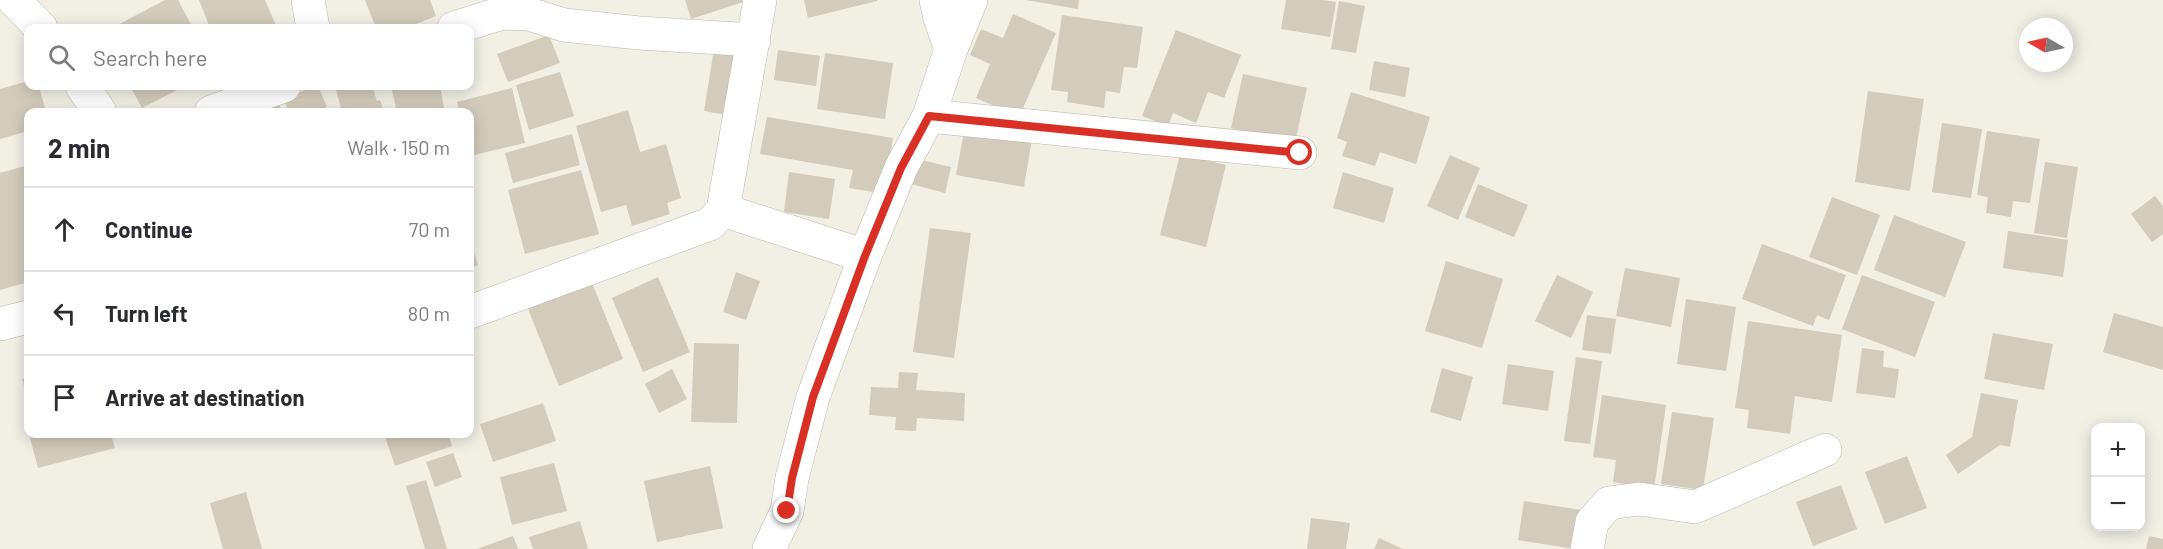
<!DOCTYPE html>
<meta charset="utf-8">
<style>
:root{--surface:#fff;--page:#f7f7f7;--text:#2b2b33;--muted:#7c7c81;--line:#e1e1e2}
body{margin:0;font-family:Barlow,sans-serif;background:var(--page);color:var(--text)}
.controls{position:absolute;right:18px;bottom:18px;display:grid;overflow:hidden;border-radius:12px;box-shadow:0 3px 15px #0003}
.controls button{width:54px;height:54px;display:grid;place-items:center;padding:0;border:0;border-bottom:2px solid var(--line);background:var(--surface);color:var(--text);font:30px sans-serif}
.compass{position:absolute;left:2019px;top:18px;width:54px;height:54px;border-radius:50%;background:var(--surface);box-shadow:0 3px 15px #0003;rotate:279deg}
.stop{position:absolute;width:18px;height:18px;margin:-14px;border:4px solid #d93025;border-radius:50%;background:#fff}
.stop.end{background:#d93025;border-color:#fff;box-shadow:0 2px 6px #0008}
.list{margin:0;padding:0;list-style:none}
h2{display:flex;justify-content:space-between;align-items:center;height:78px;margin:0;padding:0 24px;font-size:26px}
h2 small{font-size:20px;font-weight:400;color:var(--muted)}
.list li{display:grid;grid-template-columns:39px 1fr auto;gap:18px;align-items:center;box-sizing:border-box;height:84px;padding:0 24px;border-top:2px solid var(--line)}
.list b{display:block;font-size:22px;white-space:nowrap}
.list em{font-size:20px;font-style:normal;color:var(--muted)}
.icon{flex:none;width:33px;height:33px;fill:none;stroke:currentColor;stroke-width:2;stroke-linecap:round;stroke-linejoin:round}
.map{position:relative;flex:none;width:2163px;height:549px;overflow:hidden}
.search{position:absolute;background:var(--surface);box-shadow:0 3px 15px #0003;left:24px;top:24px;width:450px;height:66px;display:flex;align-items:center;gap:15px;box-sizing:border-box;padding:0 21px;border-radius:12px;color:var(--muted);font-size:22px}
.panel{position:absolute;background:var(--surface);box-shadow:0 3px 15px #0003;left:24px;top:108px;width:450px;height:330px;border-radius:12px}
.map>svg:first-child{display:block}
</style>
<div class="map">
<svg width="2163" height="549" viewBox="0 0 2163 549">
<rect width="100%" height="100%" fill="#f2efe5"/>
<g fill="#d3cbbb">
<polygon points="165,0 178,0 193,28 112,28"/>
<polygon points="199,0 265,0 277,28 210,28"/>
<polygon points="365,0 430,0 436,16 406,28 376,28"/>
<polygon points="685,0 742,0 743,2 691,19"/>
<polygon points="804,0 877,0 877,1 808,18"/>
<polygon points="1026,0 1079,0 1078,9"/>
<polygon points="1286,0 1322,0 1336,2 1330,37 1281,29"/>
<polygon points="1339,1 1365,6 1356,53 1331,49"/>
<polygon points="1013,14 1056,33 1019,117 976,98 990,64 970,55 981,29 1003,38"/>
<polygon points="1062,15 1143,27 1137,68 1124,67 1120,93 1106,91 1104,108 1067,102 1068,92 1051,90"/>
<polygon points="1176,30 1241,55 1224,98 1208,92 1196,123 1173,113 1168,126 1142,116"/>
<polygon points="549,35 560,63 508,82 497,54"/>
<polygon points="714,49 748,55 738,117 704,111"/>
<polygon points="778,50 820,56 816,86 774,80"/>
<polygon points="825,53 893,63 885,119 817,109"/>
<polygon points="1374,61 1410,68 1405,97 1369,90"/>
<polygon points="560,72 574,116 529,130 516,85"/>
<polygon points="1243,74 1307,88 1295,142 1231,128"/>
<polygon points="28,81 28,86 39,86 46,112 28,112 28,131 0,139 0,89"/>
<polygon points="130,86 185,86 142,108"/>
<polygon points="315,86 318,86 327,107 314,112 289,112 284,99"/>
<polygon points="335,86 372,86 377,101 380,100 384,112 342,112"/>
<polygon points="391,86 440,86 445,112 397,112"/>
<polygon points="512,88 525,143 470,156 470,112 460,112 457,102"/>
<polygon points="1868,91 1924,99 1910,191 1855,182"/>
<polygon points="1351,92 1430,117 1416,164 1380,152 1375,166 1342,156 1347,142 1337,138"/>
<polygon points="279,104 282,112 255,112"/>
<polygon points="628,110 640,152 666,144 681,198 667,203 670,214 632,226 626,205 601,212 576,126"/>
<polygon points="767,117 893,138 887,174 879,193 849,188 853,170 760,154"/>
<polygon points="1942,123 1982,129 1971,198 1932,192"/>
<polygon points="965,127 1032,139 1024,187 956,175"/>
<polygon points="1987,131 2040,139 2030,203 2013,201 2011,217 1986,213 1988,197 1977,195"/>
<polygon points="572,134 580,165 513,183 505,153"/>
<polygon points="1180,154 1226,165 1206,247 1160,235"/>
<polygon points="1450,155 1480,168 1458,220 1427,206"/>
<polygon points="917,159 951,167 945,193 911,184"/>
<polygon points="2045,162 2078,167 2067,238 2034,233"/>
<polygon points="28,165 28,282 0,290 0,173"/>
<polygon points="581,170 599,234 525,254 508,190"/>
<polygon points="789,172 835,179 829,219 784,212"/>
<polygon points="1343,172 1394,188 1384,223 1333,208"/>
<polygon points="1478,184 1528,205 1514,237 1465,217"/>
<polygon points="2155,196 2163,206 2163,234 2152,242 2131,214"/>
<polygon points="1832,197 1880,215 1857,275 1809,257"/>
<polygon points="1894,215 1966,242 1945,297 1874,270"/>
<polygon points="930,228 971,233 954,358 913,352"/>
<polygon points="2008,231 2068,240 2063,277 2003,268"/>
<polygon points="470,240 478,265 470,268"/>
<polygon points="1762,244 1846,275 1829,320 1817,315 1813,326 1742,299"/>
<polygon points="1446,261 1503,279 1482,348 1425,331"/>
<polygon points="1625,268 1680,278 1671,327 1616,316"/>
<polygon points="736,272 760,281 746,320 723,312"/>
<polygon points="1557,275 1593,292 1571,338 1535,321"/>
<polygon points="1862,275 1935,302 1915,357 1842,329"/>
<polygon points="658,277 690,352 643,372 612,298"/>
<polygon points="590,278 623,359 559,386 526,304"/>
<polygon points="1686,299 1736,307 1726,371 1677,364"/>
<polygon points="2114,313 2163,327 2163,370 2103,352"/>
<polygon points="1587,315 1616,319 1611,354 1582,350"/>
<polygon points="1748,321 1842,335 1832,402 1795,396 1790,434 1747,428 1749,410 1735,408"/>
<polygon points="1993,333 2053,344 2044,390 1984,379"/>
<polygon points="694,343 739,344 737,423 691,422"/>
<polygon points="1862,348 1884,351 1883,367 1899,369 1895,398 1856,393"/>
<polygon points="1576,357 1602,361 1590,444 1564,441"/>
<polygon points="1508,364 1554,371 1548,411 1502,404"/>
<polygon points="1442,368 1473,377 1461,421 1430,412"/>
<polygon points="672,369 687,399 659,413 645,384"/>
<polygon points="899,372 918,373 916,390 965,393 964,421 917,418 916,431 895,430 896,417 869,415 871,387 898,388"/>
<polygon points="28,377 28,399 22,379"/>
<polygon points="1981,393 2018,400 2010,447 2000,445 1958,474 1946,455 1972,437"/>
<polygon points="1602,395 1666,405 1654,489 1613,482 1616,460 1593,457"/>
<polygon points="543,403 556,441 493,462 480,424"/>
<polygon points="1672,412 1714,418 1703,490 1661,484"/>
<polygon points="29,434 111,434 115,448 38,468"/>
<polygon points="384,434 448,434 452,446 395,466"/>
<polygon points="453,453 462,477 435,487 426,462"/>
<polygon points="1907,456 1927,508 1885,524 1865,472"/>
<polygon points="554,463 567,511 512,525 500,477"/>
<polygon points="710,466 723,528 657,542 644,481"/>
<polygon points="426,480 447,549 425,549 406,486"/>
<polygon points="1841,485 1857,529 1813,546 1796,502"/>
<polygon points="246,492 262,549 223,549 210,503"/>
<polygon points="1524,501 1581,510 1575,549 1518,540"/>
<polygon points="1311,518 1350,523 1346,549 1307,549"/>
<polygon points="580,521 588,549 533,549 529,537"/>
<polygon points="513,536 518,549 477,549"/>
<polygon points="2149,536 2163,539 2163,549 2146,549"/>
<polygon points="1379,538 1403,549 1374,549"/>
</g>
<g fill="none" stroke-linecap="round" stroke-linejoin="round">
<defs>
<g id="minor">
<polyline points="14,0 41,28"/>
<polyline points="308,0 313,28"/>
<polyline points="936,0 940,18 951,49"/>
<polyline points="454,28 502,13 529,14 564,25 639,33 754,40"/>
<polyline points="82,86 100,112"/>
<polyline points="211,112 284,86"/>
<polyline points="929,116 1300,153"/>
<polyline points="723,210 865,256"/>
<polyline points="470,312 710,224 723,210 760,0"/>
<polyline points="0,324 28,317"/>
<polyline points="769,549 787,511 792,478 813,397 865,256 901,168 929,116 951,49 971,0"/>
<polyline points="1587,549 1592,522 1609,503 1639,499 1695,507 1825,450"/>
</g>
</defs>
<use href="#minor" stroke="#bdb7a8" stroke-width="34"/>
<use href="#minor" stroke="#fff" stroke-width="33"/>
</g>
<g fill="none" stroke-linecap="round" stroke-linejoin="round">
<polyline stroke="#d93025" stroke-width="8" points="787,511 792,478 813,397 865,256 901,168 929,116 1300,153"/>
</g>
</svg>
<div class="controls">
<button>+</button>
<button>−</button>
</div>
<svg class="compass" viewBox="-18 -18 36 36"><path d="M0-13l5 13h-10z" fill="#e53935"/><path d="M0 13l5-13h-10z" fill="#7c7c81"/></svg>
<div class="stop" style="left:1300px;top:153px"></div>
<div class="stop end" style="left:787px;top:511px"></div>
<div class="search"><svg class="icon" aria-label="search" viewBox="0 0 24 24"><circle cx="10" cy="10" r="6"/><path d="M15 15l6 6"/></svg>Search here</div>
<section class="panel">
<h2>2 min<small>Walk · 150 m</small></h2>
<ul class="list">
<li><svg class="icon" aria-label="ahead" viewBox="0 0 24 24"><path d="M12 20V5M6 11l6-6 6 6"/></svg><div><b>Continue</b></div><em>70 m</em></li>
<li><svg class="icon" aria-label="left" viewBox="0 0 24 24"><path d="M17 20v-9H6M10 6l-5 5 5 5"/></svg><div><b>Turn left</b></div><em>80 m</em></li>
<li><svg class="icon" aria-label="arrive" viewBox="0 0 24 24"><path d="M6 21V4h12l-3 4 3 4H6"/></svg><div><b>Arrive at destination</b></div></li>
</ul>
</section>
</div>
